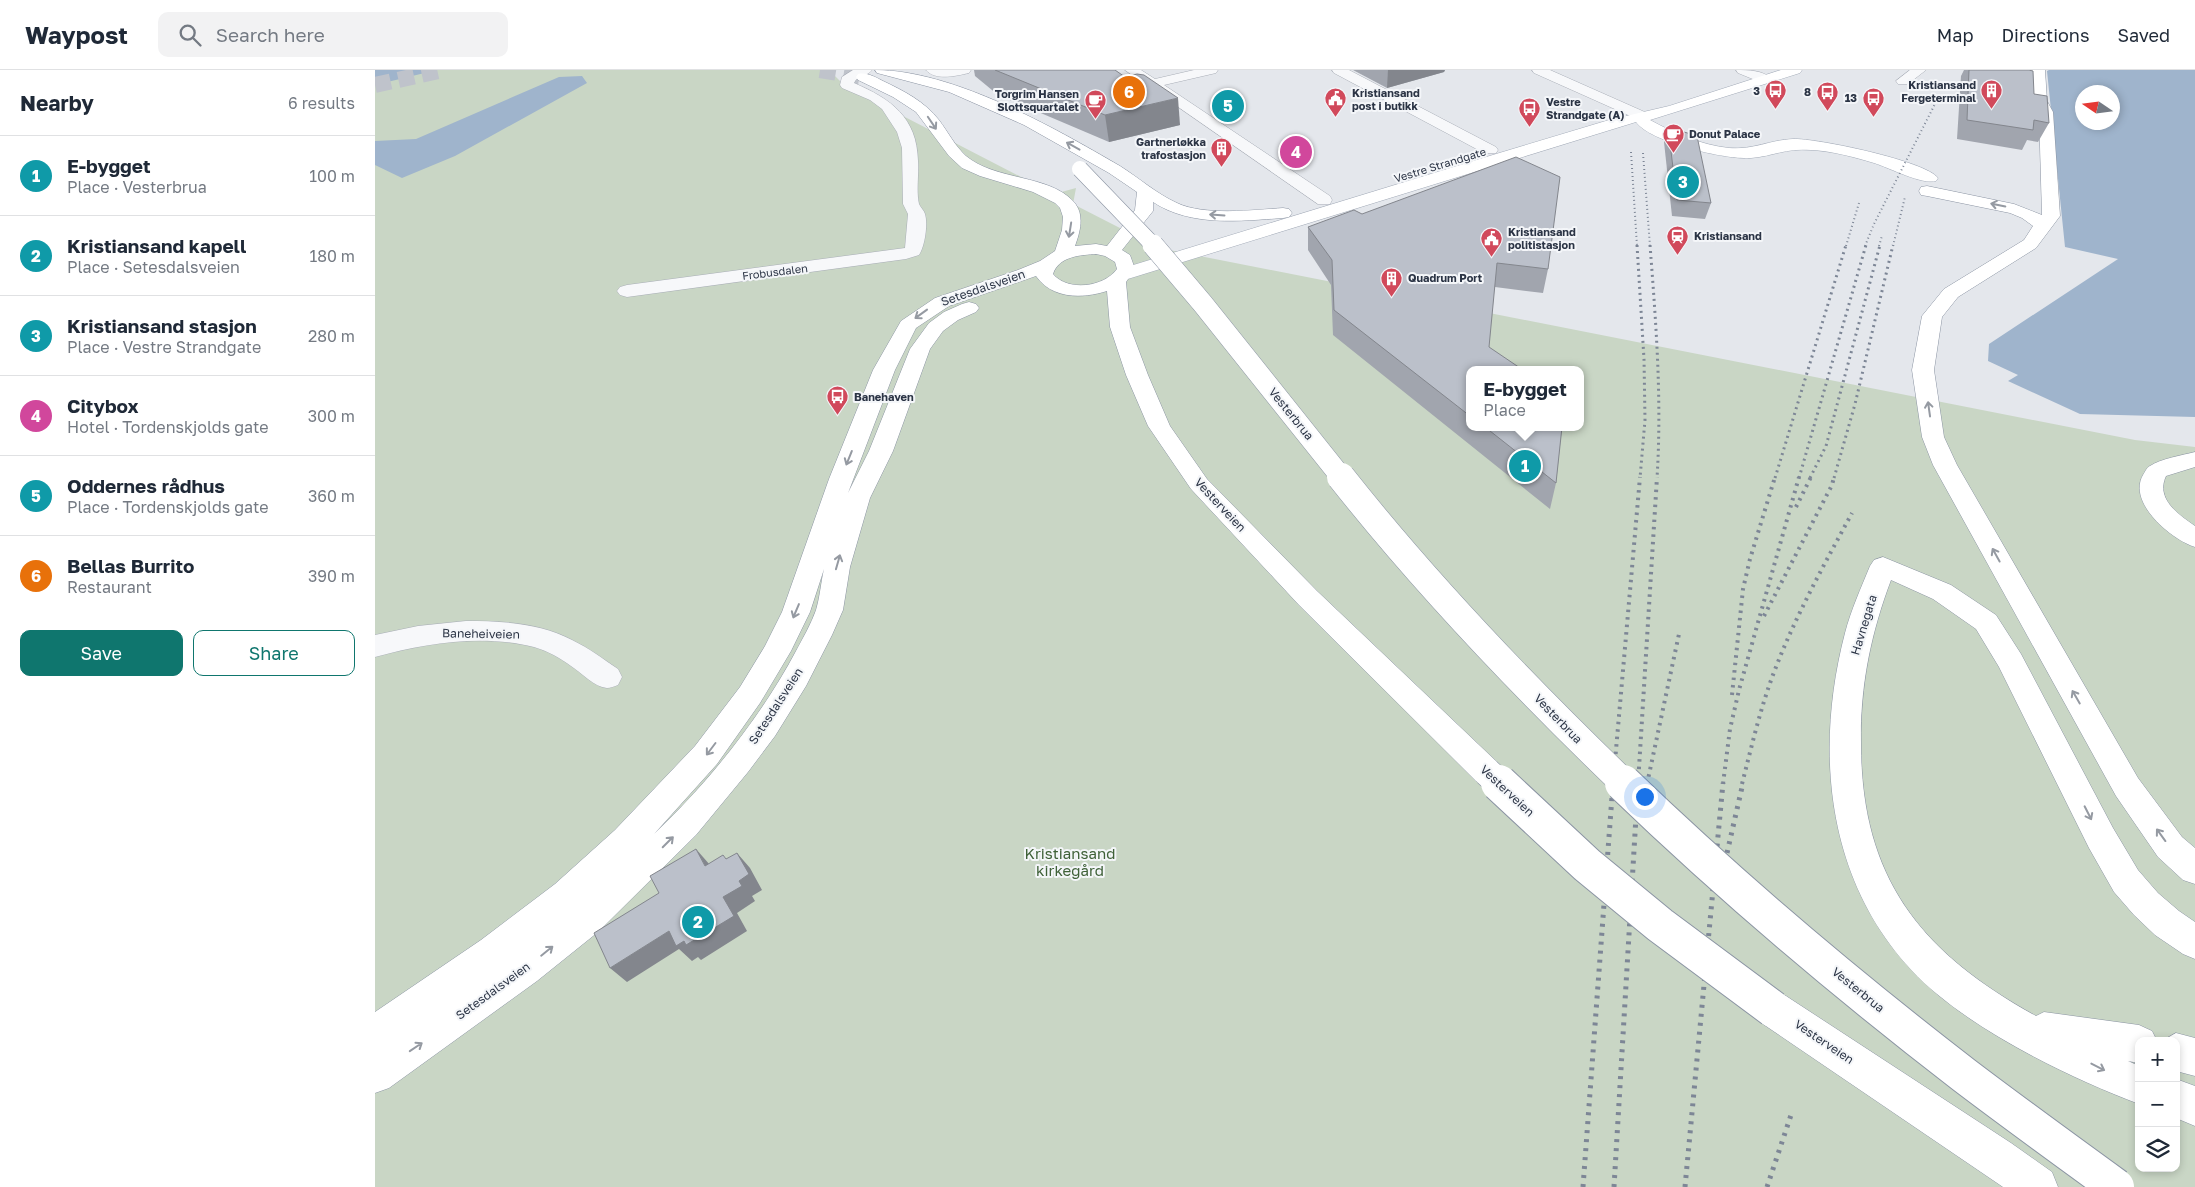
<!DOCTYPE html>
<meta charset="utf-8">
<style>
:root{--surface:#fff;--page:#f2f2f3;--text:#1f2937;--muted:#747a83;--line:#e0e1e3;--accent:#0f766e}
body{margin:0;font-family:"Golos Text",sans-serif;background:var(--page);color:var(--text)}
.controls{position:absolute;right:15px;bottom:15px;display:grid;overflow:hidden;border-radius:10px;box-shadow:0 2px 8px #0003}
.controls button{width:45px;height:45px;display:grid;place-items:center;padding:0;border:0;border-bottom:1px solid var(--line);background:var(--surface);color:var(--text);font:25px sans-serif}
.compass{position:absolute;left:1700px;top:15px;width:45px;height:45px;border-radius:50%;background:var(--surface);box-shadow:0 2px 8px #0003;rotate:283deg}
.you{position:absolute;left:1269px;top:726px;width:18px;height:18px;margin:-12px;border:4px solid #fff;border-radius:50%;background:#1a73e8;box-shadow:0 0 0 8px #1a73e833}
.badge{display:grid;place-items:center;width:32px;height:32px;border-radius:50%;background:var(--accent);color:#fff;font-size:16px;font-weight:700}
.pin{position:absolute;translate:-50% -50%;border:2px solid #fff;box-shadow:0 1px 5px #0006}
.popup{position:absolute;left:1091px;top:296px;width:118px;height:65px;box-sizing:border-box;display:grid;place-content:center;border-radius:10px;background:var(--surface);filter:drop-shadow(0 1px 4px #0005);font-size:16px;white-space:nowrap;color:var(--muted)}
.popup b{font-size:19px;color:var(--text)}
.popup::after{content:'';position:absolute;left:50%;top:100%;margin-left:-10px;border:10px solid transparent;border-top-color:var(--surface)}
.list{margin:0;padding:0;list-style:none}
h2{display:flex;justify-content:space-between;align-items:center;height:65px;margin:0;padding:0 20px;font-size:21px}
h2 small{font-size:16px;font-weight:400;color:var(--muted)}
.list li{display:grid;grid-template-columns:32px 1fr auto;gap:15px;align-items:center;box-sizing:border-box;height:80px;padding:0 20px;border-top:1px solid var(--line)}
.list b{display:block;font-size:19px;white-space:nowrap}
.list p{margin:0;font-size:16px;white-space:nowrap;color:var(--muted)}
.list em{font-size:16px;font-style:normal;color:var(--muted)}
.actions{display:flex;gap:10px;padding:15px 20px}
.actions a{flex:1;padding:11px 0;border:1px solid var(--accent);border-radius:10px;text-align:center;font-size:18px;color:var(--accent)}
.actions .main{background:var(--accent);color:#fff}
.icon{flex:none;width:28px;height:28px;fill:none;stroke:currentColor;stroke-width:2;stroke-linecap:round;stroke-linejoin:round}
.map{position:relative;flex:none;width:1820px;height:1117px;overflow:hidden}
header{display:flex;align-items:center;gap:30px;box-sizing:border-box;height:70px;padding:0 25px;background:var(--surface);border-bottom:1px solid var(--line)}
header strong{font-size:24px}
nav{display:flex;gap:28px;margin-inline-start:auto;font-size:18px}
.search{width:350px;height:45px;background:var(--page);display:flex;align-items:center;gap:12px;box-sizing:border-box;padding:0 18px;border-radius:10px;color:var(--muted);font-size:19px}
main{display:flex}
aside{flex:1;background:var(--surface)}
.map>svg:first-child{display:block}
</style>
<header>
<strong>Waypost</strong>
<div class="search"><svg class="icon" aria-label="search" viewBox="0 0 24 24"><circle cx="10" cy="10" r="6"/><path d="M15 15l6 6"/></svg>Search here</div>
<nav><a>Map</a><a>Directions</a><a>Saved</a></nav>
</header>
<main>
<aside>
<h2>Nearby<small>6 results</small></h2>
<ul class="list">
<li><span class="badge" style="background:#0f9aa8">1</span><div><b>E-bygget</b><p>Place · Vesterbrua</p></div><em>100 m</em></li>
<li><span class="badge" style="background:#0f9aa8">2</span><div><b>Kristiansand kapell</b><p>Place · Setesdalsveien</p></div><em>180 m</em></li>
<li><span class="badge" style="background:#0f9aa8">3</span><div><b>Kristiansand stasjon</b><p>Place · Vestre Strandgate</p></div><em>280 m</em></li>
<li><span class="badge" style="background:#d1479c">4</span><div><b>Citybox</b><p>Hotel · Tordenskjolds gate</p></div><em>300 m</em></li>
<li><span class="badge" style="background:#0f9aa8">5</span><div><b>Oddernes rådhus</b><p>Place · Tordenskjolds gate</p></div><em>360 m</em></li>
<li><span class="badge" style="background:#e8710a">6</span><div><b>Bellas Burrito</b><p>Restaurant</p></div><em>390 m</em></li>
</ul>
<div class="actions"><a class="main">Save</a><a>Share</a></div>
</aside>
<div class="map">
<svg width="1820" height="1117" viewBox="0 0 1820 1117">
<rect width="100%" height="100%" fill="#e4e7ec"/>
<path fill="#c9d6c5" fill-rule="evenodd" d="M0,0H454L470,16L679,124L701,118L698,134L784,178L1760,370L1820,377V1117H0ZM1095,300H1205V357H1095ZM1764,971H1801V1098H1764Z"/>
<g fill="#9fb4cc" fill-rule="evenodd">
<polygon points="0,0 62,0 0,15"/>
<path d="M1674,0H1820V347L1705,344L1633,311L1643,305L1613,291L1614,274L1743,189L1690,177L1672,1ZM1708,22H1738V52H1708Z"/>
<polygon points="207,6 212,13 80,86 27,108 0,95 0,71 41,69 184,7"/>
</g>
<g fill="none" stroke-linecap="round" stroke-linejoin="round">
<g stroke="#bfc3cb" stroke-width="16" stroke-dasharray="16 8" stroke-linecap="butt">
<polyline points="445,0 488,7"/>
<polyline points="0,15 68,0"/>
</g>
<defs>
<g id="minor">
<path d="M478,0H497C492,7 482,5 479,13C516,29 542,47 543,91C544,104 541,121 544,134C545,137 549,140 550,144C553,154 550,176 544,185L531,189L252,227L245,225L242,221L245,217L252,215L530,178L533,144L528,134L527,78L522,62L507,39L495,30L467,18L465,15L467,7Z"/>
<path d="M551,0H596L594,3C581,6 560,11 551,0Z"/>
<polygon points="750,0 766,0 780,9 819,0 843,0 841,3 789,15 955,126 957,130 955,134 943,134"/>
<polygon points="957,0 974,0 1121,77 1123,80 1121,83 1109,83 959,3"/>
<polygon points="1157,0 1175,0 1272,43 1274,46 1272,49 1262,49 1159,3"/>
<path d="M1361,0C1373,0 1388,0 1397,9L1395,12H1385L1363,3Z"/>
<polygon points="1535,0 1551,0 1533,14 1523,14 1521,11"/>
<path d="M91,551C127,551 165,553 197,570C214,578 228,589 243,599L247,607L243,615C240,616 235,618 232,618C219,617 207,603 196,596C185,588 173,581 159,577C107,564 51,573 0,587V565L43,556Z"/>
</g>
<path id="major" d="M1406,0H1427L1425,3L1275,50C1299,63 1326,75 1354,78C1379,80 1394,70 1418,69C1441,68 1551,91 1563,108L1561,111C1547,115 1515,98 1499,93C1479,87 1457,81 1436,80C1410,78 1399,86 1376,88C1351,90 1275,72 1261,52L756,208L749,210L742,208L740,204L742,200L1121,84L1234,50L1294,36Z"/>
<g id="highway">
<path d="M500,0C578,0 678,57 745,96C764,108 782,124 802,133C829,146 879,140 908,138L914,139L917,143L914,147L908,148C865,151 816,157 778,132V141L747,180L755,185L760,199L751,212L755,257L773,305L795,356L832,409L942,521L1123,693L1128,702L1123,711L1112,715L1101,711L924,535L816,419L773,356L751,305L735,257L732,221C707,229 677,229 661,206L574,236L541,258L520,300L473,423L494,381L535,279L554,253L569,242L587,234L594,232L601,234L604,238L601,242L583,250L568,261L555,279L518,381L495,428L475,497L468,540L457,565L431,616L400,666L373,702L321,765L223,862L162,911L14,1018L0,1023V942L106,870L180,814L240,760L320,676L365,617L390,576L407,542L454,409L498,300L526,251L560,228L643,200L665,191L680,181L687,160L688,147L685,138L680,133L658,122L605,106L587,98L574,86L541,42L518,27L483,10L481,7L483,4C492,2 500,7 508,11C529,21 549,31 564,50C573,62 580,76 591,86C621,111 674,104 699,132C710,145 705,162 700,176L721,174L732,176L760,140L762,122L734,103L649,55L574,22L502,3ZM721,184L730,186L740,192L742,199C729,217 693,222 678,204C684,186 706,185 721,184ZM449,499C446,512 445,527 441,540C436,554 428,568 421,581C386,647 333,713 279,764L342,694L385,633L416,581L435,542Z"/>
<polygon points="1656,0 1670,0 1672,31 1678,42 1685,146 1661,178 1583,227 1567,247 1559,300 1569,367 1582,395 1763,708 1807,767 1820,778 1820,814 1808,810 1783,787 1741,726 1558,395 1547,367 1537,300 1547,246 1569,219 1649,170 1658,156 1647,148 1635,143 1552,126 1546,125 1544,121 1546,117 1552,116 1639,134 1667,145 1664,42 1658,31"/>
<path d="M1820,382V397L1791,406C1780,429 1804,445 1820,456V477C1797,470 1752,433 1768,405C1770,402 1772,397 1775,396C1785,389 1808,385 1820,382Z"/>
<path d="M1508,487L1576,515L1621,545L1646,584L1738,758L1763,800L1783,823L1804,841L1820,852V889L1808,884L1780,865L1759,845L1739,822L1714,778L1624,597L1601,559L1558,529L1516,510C1496,563 1485,616 1486,673C1486,808 1545,882 1661,946L1669,942L1764,955L1777,961L1782,971H1764V993L1753,991L1764,996V1034C1698,1009 1616,969 1562,924C1455,834 1436,693 1470,563C1476,540 1486,518 1495,496L1499,490Z"/>
<polygon points="1398,921 1411,926 1636,1073 1677,1102 1683,1117 1628,1117 1385,952 1380,939 1385,926"/>
<polygon points="1801,963 1820,968 1820,1006 1801,1001 1801,971 1787,971"/>
<polygon points="1801,1009 1820,1016 1820,1056 1801,1048"/>
</g>
</defs>
<use href="#minor" stroke="#a9aeb7" stroke-width="1"/>
<use href="#major" stroke="#a3abb8" stroke-width="1"/>
<use href="#highway" stroke="#8b94a3" stroke-width="1"/>
<use href="#minor" fill="#f7f8fa" fill-rule="evenodd"/>
<use href="#major" fill="#fff" fill-rule="evenodd"/>
<use href="#highway" fill="#fff" fill-rule="evenodd"/>
<g stroke="#7d8696" stroke-width="2" stroke-dasharray="1 3" stroke-linecap="butt">
<polyline points="1256,82 1262,176"/>
<polyline points="1268,83 1275,176"/>
<polyline points="1471,176 1484,133"/>
<polyline points="1490,176 1499,154 1563,28"/>
<polyline points="1504,176 1507,166"/>
<polyline points="1518,176 1530,127"/>
</g>
<g stroke="#7d8696" stroke-width="3" stroke-dasharray="2 4" stroke-linecap="butt">
<polyline points="1262,175 1269,289 1270,350 1265,408"/>
<path d="M1275,175C1281,253 1287,330 1282,408"/>
<polyline points="1400,408 1471,175"/>
<polyline points="1424,408 1491,175"/>
<polyline points="1435,408 1451,376 1505,175"/>
<polyline points="1459,408 1480,334 1518,175"/>
</g>
<g stroke="#7d8696" stroke-width="4" stroke-dasharray="2.5 5" stroke-linecap="butt">
<polyline points="1421,437 1436,407"/>
<polyline points="1389,546 1457,415 1459,407"/>
<polyline points="1357,625 1368,519 1375,489 1400,407"/>
<polyline points="1238,714 1265,407"/>
<polyline points="1263,714 1282,407"/>
<polyline points="1272,714 1304,564"/>
<polyline points="1348,714 1355,659 1364,620 1424,407"/>
<path d="M1367,714C1377,675 1386,635 1401,597C1422,543 1450,493 1477,443"/>
</g>
<g stroke="#7d8696" stroke-width="5" stroke-dasharray="3 6" stroke-linecap="butt">
<polyline points="1268,733 1272,713"/>
<polyline points="1344,818 1368,713"/>
<polyline points="1208,1117 1238,713"/>
<polyline points="1239,1117 1263,713"/>
<polyline points="1310,1117 1348,713"/>
<polyline points="1392,1117 1417,1042"/>
</g>
<defs>
<polyline id="highway-bridge-far3" points="705,99 779,176"/>
<polyline id="highway-bridge-far2" points="778,175 828,234 967,408"/>
<g id="highway-bridge-far1">
<path d="M966,407C1053,517 1149,617 1250,714"/>
<polyline points="1112,702 1125,714"/>
</g>
<g id="highway-bridge">
<polyline points="1124,713 1212,795 1285,855 1398,939"/>
<path d="M1248,713C1356,817 1471,914 1589,1005C1639,1043 1690,1080 1741,1117"/>
</g>
</defs>
<use href="#highway-bridge-far3" stroke="#8b94a3" stroke-width="17" stroke-linecap="butt"/>
<use href="#highway-bridge-far2" stroke="#8b94a3" stroke-width="22" stroke-linecap="butt"/>
<use href="#highway-bridge-far1" stroke="#8b94a3" stroke-width="29" stroke-linecap="butt"/>
<use href="#highway-bridge" stroke="#8b94a3" stroke-width="38" stroke-linecap="butt"/>
<use href="#highway-bridge-far3" stroke="#fff" stroke-width="16"/>
<use href="#highway-bridge-far2" stroke="#fff" stroke-width="21"/>
<use href="#highway-bridge-far1" stroke="#fff" stroke-width="28"/>
<use href="#highway-bridge" stroke="#fff" stroke-width="36"/>
</g>
<g fill="#a1a5ae">
<polygon points="599,0 740,0 805,55 734,72 623,25 600,6"/>
<polygon points="978,0 1070,0 1069,2 1012,18"/>
<polygon points="1589,0 1654,0 1659,24 1674,53 1663,72 1652,70 1647,80 1582,69 1586,6"/>
<polygon points="1293,57 1336,133 1330,149 1297,146 1289,72"/>
<polygon points="987,144 1173,199 1168,223 1120,217 1095,300 1095,357 1187,357 1181,413 1175,439 958,265 956,215 933,180 933,157"/>
</g>
<g fill="#83868d">
<polygon points="1013,0 1070,0 1069,2 1012,18"/>
<polygon points="803,28 805,55 734,72 730,45"/>
<polygon points="321,779 335,795 330,796"/>
<polygon points="362,783 375,798 387,820 377,826 380,831 362,843 372,861 326,890 323,887 317,891 304,879 252,912 235,898 348,827 364,811"/>
</g>
<g fill="#bbc0ca" stroke="#83868d">
<polygon points="620,0 740,0 750,7 762,4 769,5 803,28 730,45"/>
<polygon points="1594,0 1654,0 1658,1 1659,24 1672,26 1674,53 1659,50 1658,60 1592,50"/>
<polygon points="1293,57 1322,66 1336,133 1302,130"/>
<polygon points="1141,87 1185,107 1173,199 1122,193 1114,277 1148,300 1095,300 1095,346 959,240 957,190 933,157 979,140 987,144"/>
<polygon points="1110,357 1187,357 1181,413"/>
<polygon points="321,779 330,796 348,785 351,789 362,783 374,804 364,811 367,816 348,827 359,846 311,875 309,871 301,876 294,861 235,898 219,863 284,823 275,806"/>
</g>
<defs><path id="oneway-shaft" d="M-6 0H5M1.5-3L5.5 0L1.5 3" fill="none" stroke-width="1.6" stroke-linecap="round" stroke-linejoin="round" transform="scale(1.25)"/></defs>
<g stroke="#959aa2">
<use href="#oneway-shaft" transform="translate(557 53) rotate(56)"/>
<use href="#oneway-shaft" transform="translate(698 76) rotate(-151)"/>
<use href="#oneway-shaft" transform="translate(1623 135) rotate(-168)"/>
<use href="#oneway-shaft" transform="translate(842 145) rotate(-176)"/>
<use href="#oneway-shaft" transform="translate(695 160) rotate(99)"/>
<use href="#oneway-shaft" transform="translate(546 244) rotate(144)"/>
<use href="#oneway-shaft" transform="translate(1554 339) rotate(-98)"/>
<use href="#oneway-shaft" transform="translate(474 388) rotate(112)"/>
<use href="#oneway-shaft" transform="translate(1621 485) rotate(-119)"/>
<use href="#oneway-shaft" transform="translate(463 492) rotate(-74)"/>
<use href="#oneway-shaft" transform="translate(421 541) rotate(113)"/>
<use href="#oneway-shaft" transform="translate(1701 627) rotate(-120)"/>
<use href="#oneway-shaft" transform="translate(336 679) rotate(127)"/>
<use href="#oneway-shaft" transform="translate(1713 743) rotate(63)"/>
<use href="#oneway-shaft" transform="translate(1786 765) rotate(-126)"/>
<use href="#oneway-shaft" transform="translate(293 772) rotate(-45)"/>
<use href="#oneway-shaft" transform="translate(172 881) rotate(-39)"/>
<use href="#oneway-shaft" transform="translate(41 977) rotate(-34)"/>
<use href="#oneway-shaft" transform="translate(1723 997) rotate(27)"/>
</g>
<defs>
<symbol id="bus-pin" viewBox="-11 -11 22 30"><path d="M0 17L-7.5 6A9.5 9.5 0 1 1 7.5 6Z" fill="#d1495b" stroke="#f4f6f9"/><path d="M-5-6H5V4H4V6H2V4H-2V6H-4V4H-5ZM-3.5-4V0h7V-4ZM-3.5 1.2v1.5H-2V1.2ZM2 1.2v1.5H3.5V1.2Z" fill="#fff"/></symbol>
<symbol id="building-pin" viewBox="-11 -11 22 30"><path d="M0 17L-7.5 6A9.5 9.5 0 1 1 7.5 6Z" fill="#d1495b" stroke="#f4f6f9"/><path d="M-4-6H4V6H1V3H-1V6H-4ZM-2.5-4.3h1.7v1.8h-1.7ZM.8-4.3h1.7v1.8H.8ZM-2.5-1h1.7V.8h-1.7ZM.8-1h1.7V.8H.8Z" fill="#fff"/></symbol>
<symbol id="civic-pin" viewBox="-11 -11 22 30"><path d="M0 17L-7.5 6A9.5 9.5 0 1 1 7.5 6Z" fill="#d1495b" stroke="#f4f6f9"/><path d="M-.6-6.5H3V-4.5H.6V-3L4-1V1h2V6H-6V1h2V-1L-.6-3ZM-1.2 2.5V6h2.4V2.5Z" fill="#fff"/></symbol>
<symbol id="cafe-pin" viewBox="-11 -11 22 30"><path d="M0 17L-7.5 6A9.5 9.5 0 1 1 7.5 6Z" fill="#d1495b" stroke="#f4f6f9"/><path d="M-5.5-4.5H6V0H3Q3 3.5 0 3.5H-2.5Q-5.5 3.5-5.5 0ZM3-3.2v2h1.7v-2ZM-6 4.5H4V6H-6Z" fill="#fff"/></symbol>
<symbol id="station-pin" viewBox="-11 -11 22 30"><path d="M0 17L-7.5 6A9.5 9.5 0 1 1 7.5 6Z" fill="#d1495b" stroke="#f4f6f9"/><path d="M-3-6H3Q5-6 5-4V2Q5 4 3 4L4.5 6H3L1.5 4h-3L-3 6H-4.5L-3 4Q-5 4-5 2V-4Q-5-6-3-6ZM-3.5-4v3h7v-3ZM-3.5 1v1.5H-2V1ZM2 1v1.5H3.5V1Z" fill="#fff"/></symbol>
</defs>
<g fill-rule="evenodd">
<use href="#bus-pin" x="1388" y="8" width="25" height="34"/>
<use href="#building-pin" x="1604" y="8" width="25" height="34"/>
<use href="#bus-pin" x="1440" y="10" width="25" height="34"/>
<use href="#bus-pin" x="1486" y="16" width="25" height="34"/>
<use href="#civic-pin" x="948" y="16" width="25" height="34"/>
<use href="#cafe-pin" x="708" y="18" width="25" height="34"/>
<use href="#bus-pin" x="1142" y="26" width="25" height="34"/>
<use href="#cafe-pin" x="1286" y="52" width="25" height="34"/>
<use href="#building-pin" x="834" y="66" width="25" height="34"/>
<use href="#station-pin" x="1290" y="154" width="25" height="34"/>
<use href="#civic-pin" x="1104" y="156" width="25" height="34"/>
<use href="#building-pin" x="1004" y="196" width="25" height="34"/>
<use href="#bus-pin" x="450" y="314" width="25" height="34"/>
</g>
<g text-anchor="middle" stroke-width="4" stroke-linejoin="round" paint-order="stroke">
<g font-size="11" font-weight="bold" fill="#2b3445" stroke="#f4f6f9" text-anchor="start">
<text x="1601" y="19" text-anchor="end">Kristiansand<tspan x="1601" dy="13">Fergeterminal</tspan></text>
<text x="1385" y="25" text-anchor="end">3</text>
<text x="1436" y="26" text-anchor="end">8</text>
<text x="977" y="27">Kristiansand<tspan x="977" dy="13">post i butikk</tspan></text>
<text x="704" y="28" text-anchor="end">Torgrim Hansen<tspan x="704" dy="13">Slottsquartalet</tspan></text>
<text x="1482" y="32" text-anchor="end">13</text>
<text x="1171" y="36">Vestre<tspan x="1171" dy="13">Strandgate (A)</tspan></text>
<text x="1314" y="68">Donut Palace</text>
<text x="831" y="76" text-anchor="end">Gartnerløkka<tspan x="831" dy="13">trafostasjon</tspan></text>
<text x="1133" y="166">Kristiansand<tspan x="1133" dy="13">politistasjon</tspan></text>
<text x="1319" y="170">Kristiansand</text>
<text x="1033" y="212">Quadrum Port</text>
<text x="479" y="331">Banehaven</text>
</g>
<g font-size="11" fill="#2b3445" stroke="#f4f6f9">
<text transform="translate(1065 95) rotate(-17)" y="4">Vestre Strandgate</text>
<text transform="translate(400 202) rotate(-7)" y="4">Frobusdalen</text>
</g>
<g font-size="12" fill="#2b3445" stroke="#f4f6f9">
<text transform="translate(608 218) rotate(-19)" y="4">Setesdalsveien</text>
<text transform="translate(916 344) rotate(51)" y="4">Vesterbrua</text>
<text transform="translate(845 435) rotate(47)" y="4">Vesterveien</text>
<text transform="translate(1489 555) rotate(-73)" y="4">Havnegata</text>
<text transform="translate(106 564) rotate(1)" y="4">Baneheiveien</text>
<text transform="translate(401 636) rotate(-57)" y="4">Setesdalsveien</text>
<text transform="translate(1183 649) rotate(46)" y="4">Vesterbrua</text>
<text transform="translate(1132 721) rotate(43)" y="4">Vesterveien</text>
<text transform="translate(1483 920) rotate(39)" y="4">Vesterbrua</text>
<text transform="translate(118 921) rotate(-36)" y="4">Setesdalsveien</text>
<text transform="translate(1449 972) rotate(34)" y="4">Vesterveien</text>
</g>
<g font-size="15" fill="#3f6138" stroke="#f4f6f9">
<text x="695" y="789">Kristiansand<tspan x="695" dy="17">kirkegård</tspan></text>
</g>
</g>
</svg>
<div class="controls">
<button>+</button>
<button>−</button>
<button><svg class="icon" aria-label="layers" viewBox="0 0 24 24"><path d="M12 4l9 5-9 5-9-5zM3 14l9 5 9-5"/></svg></button>
</div>
<svg class="compass" viewBox="-18 -18 36 36"><path d="M0-13l5 13h-10z" fill="#e53935"/><path d="M0 13l5-13h-10z" fill="#747a83"/></svg>
<div class="you"></div>
<div class="pin badge" style="left:1150px;top:396px;background:#0f9aa8">1</div>
<div class="popup"><b>E-bygget</b>Place</div>
<div class="pin badge" style="left:323px;top:852px;background:#0f9aa8">2</div>
<div class="pin badge" style="left:1308px;top:112px;background:#0f9aa8">3</div>
<div class="pin badge" style="left:921px;top:82px;background:#d1479c">4</div>
<div class="pin badge" style="left:853px;top:36px;background:#0f9aa8">5</div>
<div class="pin badge" style="left:754px;top:22px;background:#e8710a">6</div>
</div>
</main>
